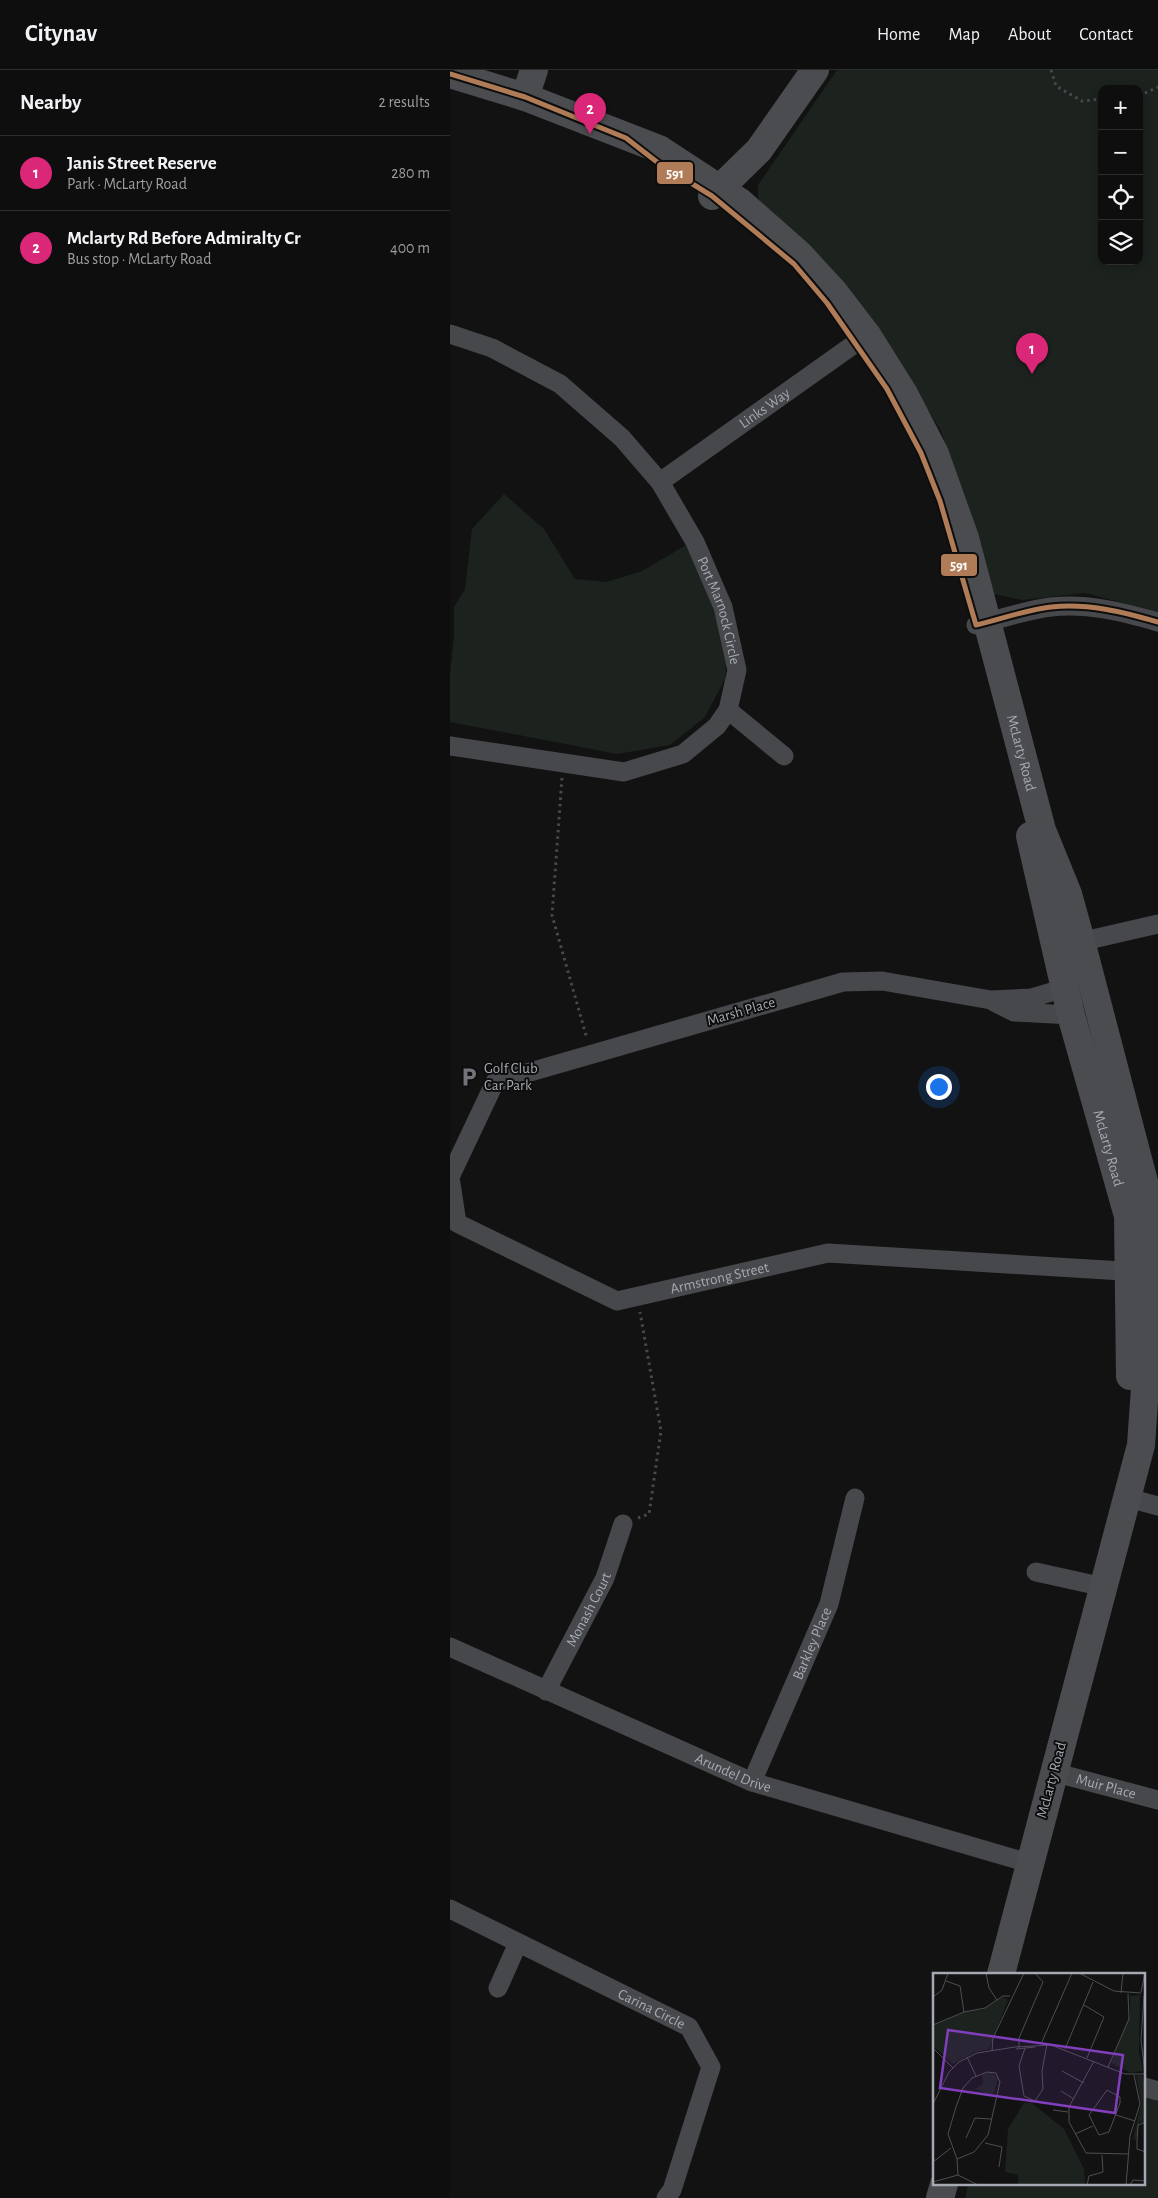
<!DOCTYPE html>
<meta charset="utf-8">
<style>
:root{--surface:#0e0e0e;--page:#1c1c1c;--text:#f1f3f6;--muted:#9b9c9e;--line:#2e2e2e;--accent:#db2777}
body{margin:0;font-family:"Alegreya Sans",sans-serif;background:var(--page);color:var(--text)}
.controls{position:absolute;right:15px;top:15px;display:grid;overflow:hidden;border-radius:10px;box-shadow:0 2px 8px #0003}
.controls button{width:45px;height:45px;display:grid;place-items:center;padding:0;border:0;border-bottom:1px solid var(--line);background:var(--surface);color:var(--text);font:25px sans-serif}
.you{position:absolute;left:488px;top:1016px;width:18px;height:18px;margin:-12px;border:4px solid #fff;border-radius:50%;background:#1a73e8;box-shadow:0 0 0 8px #1a73e833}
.badge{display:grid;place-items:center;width:32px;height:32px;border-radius:50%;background:var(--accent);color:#fff;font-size:16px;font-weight:700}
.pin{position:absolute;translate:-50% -41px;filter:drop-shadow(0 1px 2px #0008)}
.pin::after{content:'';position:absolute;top:26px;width:18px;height:15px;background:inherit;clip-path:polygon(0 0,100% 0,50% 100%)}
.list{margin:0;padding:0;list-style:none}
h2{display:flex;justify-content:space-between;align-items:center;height:65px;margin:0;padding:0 20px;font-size:21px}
h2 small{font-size:16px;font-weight:400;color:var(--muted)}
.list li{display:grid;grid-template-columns:32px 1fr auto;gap:15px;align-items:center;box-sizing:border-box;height:75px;padding:0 20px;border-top:1px solid var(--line)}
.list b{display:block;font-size:19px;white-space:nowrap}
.list p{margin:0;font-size:16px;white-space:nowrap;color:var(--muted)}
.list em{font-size:16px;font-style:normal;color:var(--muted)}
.icon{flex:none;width:28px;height:28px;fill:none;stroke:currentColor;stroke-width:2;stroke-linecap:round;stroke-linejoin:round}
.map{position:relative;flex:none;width:708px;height:2128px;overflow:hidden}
header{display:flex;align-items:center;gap:30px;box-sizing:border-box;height:70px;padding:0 25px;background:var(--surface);border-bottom:1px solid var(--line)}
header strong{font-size:24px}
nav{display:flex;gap:28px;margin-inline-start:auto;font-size:18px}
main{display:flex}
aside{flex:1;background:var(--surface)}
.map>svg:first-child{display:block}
</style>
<header>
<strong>Citynav</strong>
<nav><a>Home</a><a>Map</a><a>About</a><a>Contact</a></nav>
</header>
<main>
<aside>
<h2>Nearby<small>2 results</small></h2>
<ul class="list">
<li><span class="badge">1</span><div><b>Janis Street Reserve</b><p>Park · McLarty Road</p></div><em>280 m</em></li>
<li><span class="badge">2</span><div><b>Mclarty Rd Before Admiralty Cr</b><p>Bus stop · McLarty Road</p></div><em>400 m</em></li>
</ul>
</aside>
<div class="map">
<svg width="708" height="2128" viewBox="0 0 708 2128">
<rect width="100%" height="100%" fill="#121213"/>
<g fill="#1c221d" fill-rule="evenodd">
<path d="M387,0H708V542L635,523L572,530L544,524L491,361L421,248L364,183L312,136L308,127V115ZM652,19H689V191H652Z"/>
<polygon points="54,424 94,459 125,509 156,512 192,501 236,475 245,486 278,581 275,609 255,647 220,675 167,684 0,652 0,604 4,568 4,537 15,519 22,459"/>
<polygon points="694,2027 708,2031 708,2128 515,2128 518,2114 694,2114"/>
</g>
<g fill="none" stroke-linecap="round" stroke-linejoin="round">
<g stroke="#48494c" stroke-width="3" stroke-dasharray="2.5 4" stroke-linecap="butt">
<polyline points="601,0 606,16 632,31 652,29"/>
<polyline points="689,26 708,17"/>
<polyline points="112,708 102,845 137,969"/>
<polyline points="188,1448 199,1444 211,1361 190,1242"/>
</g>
<g stroke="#47484b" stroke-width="19">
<path id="s1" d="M0,264L42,278L110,314L172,368L210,412L245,472L273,537L287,600L278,640L267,656L233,684L174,702L0,676"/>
<path id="s2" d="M210,412L417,265"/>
<path d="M526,555C551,549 575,540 601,537C638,533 673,542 708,552"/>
<polyline points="278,640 334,686"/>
<polyline points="621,874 708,854"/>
<path id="s3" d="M615,918L581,928L541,930L432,911L393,912L45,1012L0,1107L7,1153L167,1231L378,1183L689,1202"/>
<polyline points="544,932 564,942 621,945"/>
<polyline points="675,1427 708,1436"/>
<polyline points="586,1502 654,1517"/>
<path id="s4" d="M0,1577L302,1712L579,1793"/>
<path id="s5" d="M96,1621L155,1508L173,1454"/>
<path id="s6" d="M603,1702L708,1730"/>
<path id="s7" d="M302,1712L379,1534L405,1428"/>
<path id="s8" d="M0,1839L239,1957L261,1997L222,2120L216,2128"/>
<polyline points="48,1918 68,1873"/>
<polyline points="694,2017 708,2021"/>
</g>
<g stroke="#4b4c4f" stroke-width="28">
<path id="s9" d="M0,4L75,27L209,79L290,132L349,184L384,222L417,265L454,324L485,384L515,468L592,760L618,824L631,871L699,1131L703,1160V1203L691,1375L551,1904"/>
<polyline points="75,27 84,0"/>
<polyline points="262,126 309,80 365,0"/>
<path id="s10" d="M580,766L621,945L678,1146L680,1306"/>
<polyline points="490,2128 494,2114"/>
</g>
<defs>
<path id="bus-1" d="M0,4L75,27L176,68L207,92L262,126L344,194L377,233L437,319L471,383L490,431L526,555C551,549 576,540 601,537C638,533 673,542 708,552"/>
</defs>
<use href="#bus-1" stroke="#0d0d0e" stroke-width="9"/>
<use href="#bus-1" stroke="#b07c57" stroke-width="5"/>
</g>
<defs>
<symbol id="parking-bare" viewBox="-9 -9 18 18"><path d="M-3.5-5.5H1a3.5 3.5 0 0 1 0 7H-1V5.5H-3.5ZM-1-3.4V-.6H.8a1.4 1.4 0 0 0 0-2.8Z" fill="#72747a" stroke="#0d0d0e" stroke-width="2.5" paint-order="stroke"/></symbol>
</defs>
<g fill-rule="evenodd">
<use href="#parking-bare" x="5" y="993" width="28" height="28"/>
</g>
<g text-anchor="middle" stroke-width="4" stroke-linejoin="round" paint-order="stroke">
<g font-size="15" fill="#a5a9b2" stroke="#0d0d0e">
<text dy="5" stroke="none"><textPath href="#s2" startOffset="128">Links Way</textPath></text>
<text dy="5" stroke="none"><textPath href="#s1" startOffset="404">Port Marnock Circle</textPath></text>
<text dy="5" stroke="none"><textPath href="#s9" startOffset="952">McLarty Road</textPath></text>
<text transform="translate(291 941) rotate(-16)" y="5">Marsh Place</text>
<text dy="5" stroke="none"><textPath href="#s10" startOffset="322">McLarty Road</textPath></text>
<text dy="5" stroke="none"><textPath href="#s3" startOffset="1022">Armstrong Street</textPath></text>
<text dy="5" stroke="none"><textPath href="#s5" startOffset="92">Monash Court</textPath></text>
<text dy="5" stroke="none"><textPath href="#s7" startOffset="151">Barkley Place</textPath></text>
<text dy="5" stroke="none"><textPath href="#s4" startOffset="310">Arundel Drive</textPath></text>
<text transform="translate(601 1710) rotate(-75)" y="5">McLarty Road</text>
<text dy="5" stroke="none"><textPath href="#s6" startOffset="55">Muir Place</textPath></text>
<text dy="5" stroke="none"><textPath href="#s8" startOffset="225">Carina Circle</textPath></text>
</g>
<g font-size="15" fill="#a5a9b2" stroke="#0d0d0e" text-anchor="start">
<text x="34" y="1003">Golf Club<tspan x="34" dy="17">Car Park</tspan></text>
</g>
</g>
<g transform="translate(483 1903)">
<rect width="212" height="212" fill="#121213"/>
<path d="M207,22L206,79L210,98L198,100L178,90L197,42V23ZM70,24L75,27L56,76L42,79L20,91L0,73V53L33,38L49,37ZM58,99L65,105L60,123L42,116L50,111L49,101ZM209,102L212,109V149H207L203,166L200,167L208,131L203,103ZM91,130H99L131,156L151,196L152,212H85V202L72,199L75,156Z" fill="#1c221d"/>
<path fill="none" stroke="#4d4e53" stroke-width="1" d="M53,0L56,15L64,27M146,0L181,18L208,20M13,8L27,13L31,39M208,19L212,0M188,20L190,0M211,23L208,67L212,101M0,24L9,17L15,0M151,32L171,44L154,85M0,52L31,39L52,35L70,23H77M108,71L139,0M0,75L20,95M86,75V65L110,9L102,0M92,75L86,93L91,123L102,128L110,116L109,98L114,71M83,76L102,74M132,76L160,9M59,78L60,65L91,0M34,84L43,103M161,88L136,134V149L153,180L196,181M175,94L196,46L195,21M129,98L151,110M174,117L187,124V130L176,159L166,162L156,142ZM128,118L141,126M0,131L16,99L26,89L44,80L82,74L118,72L192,101H213M120,137L135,139M183,142L202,148M213,149L205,152L204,168V176L213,179M142,161L160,153M33,165L42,145L58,146M52,170L69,174L66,194M24,186L41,179L55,162L67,109L63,100L54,99L39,105L30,115L23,134L15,161L24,186L25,202M0,189L18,175M0,209L25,202L45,212M154,212L156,203L170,199L169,182M193,212L197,163L207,131L201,102M197,212L200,207L213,208"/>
<path fill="#813fbd" fill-opacity="0.15" stroke="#813fbd" stroke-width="2.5" d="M15,57L190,82L182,140L7,115Z"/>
<rect width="212" height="212" fill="none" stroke="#a5a9b2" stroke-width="2.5"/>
</g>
<g stroke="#0d0d0e" stroke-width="2">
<rect x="206" y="91" width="38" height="24" rx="5" fill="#b07c57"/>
<rect x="490" y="483" width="38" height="24" rx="5" fill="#b07c57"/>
</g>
<g font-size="14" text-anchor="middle" font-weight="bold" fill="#fff">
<text x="225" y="108">591</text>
<text x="509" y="500">591</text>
</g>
</svg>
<div class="controls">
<button>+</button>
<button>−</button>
<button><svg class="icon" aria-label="locate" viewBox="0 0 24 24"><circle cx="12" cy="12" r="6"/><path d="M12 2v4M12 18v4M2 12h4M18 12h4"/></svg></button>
<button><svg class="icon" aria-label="layers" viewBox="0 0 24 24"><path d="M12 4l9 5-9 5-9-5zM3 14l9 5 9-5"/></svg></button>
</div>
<div class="you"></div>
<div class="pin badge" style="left:582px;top:304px">1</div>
<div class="pin badge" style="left:140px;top:64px">2</div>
</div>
</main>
